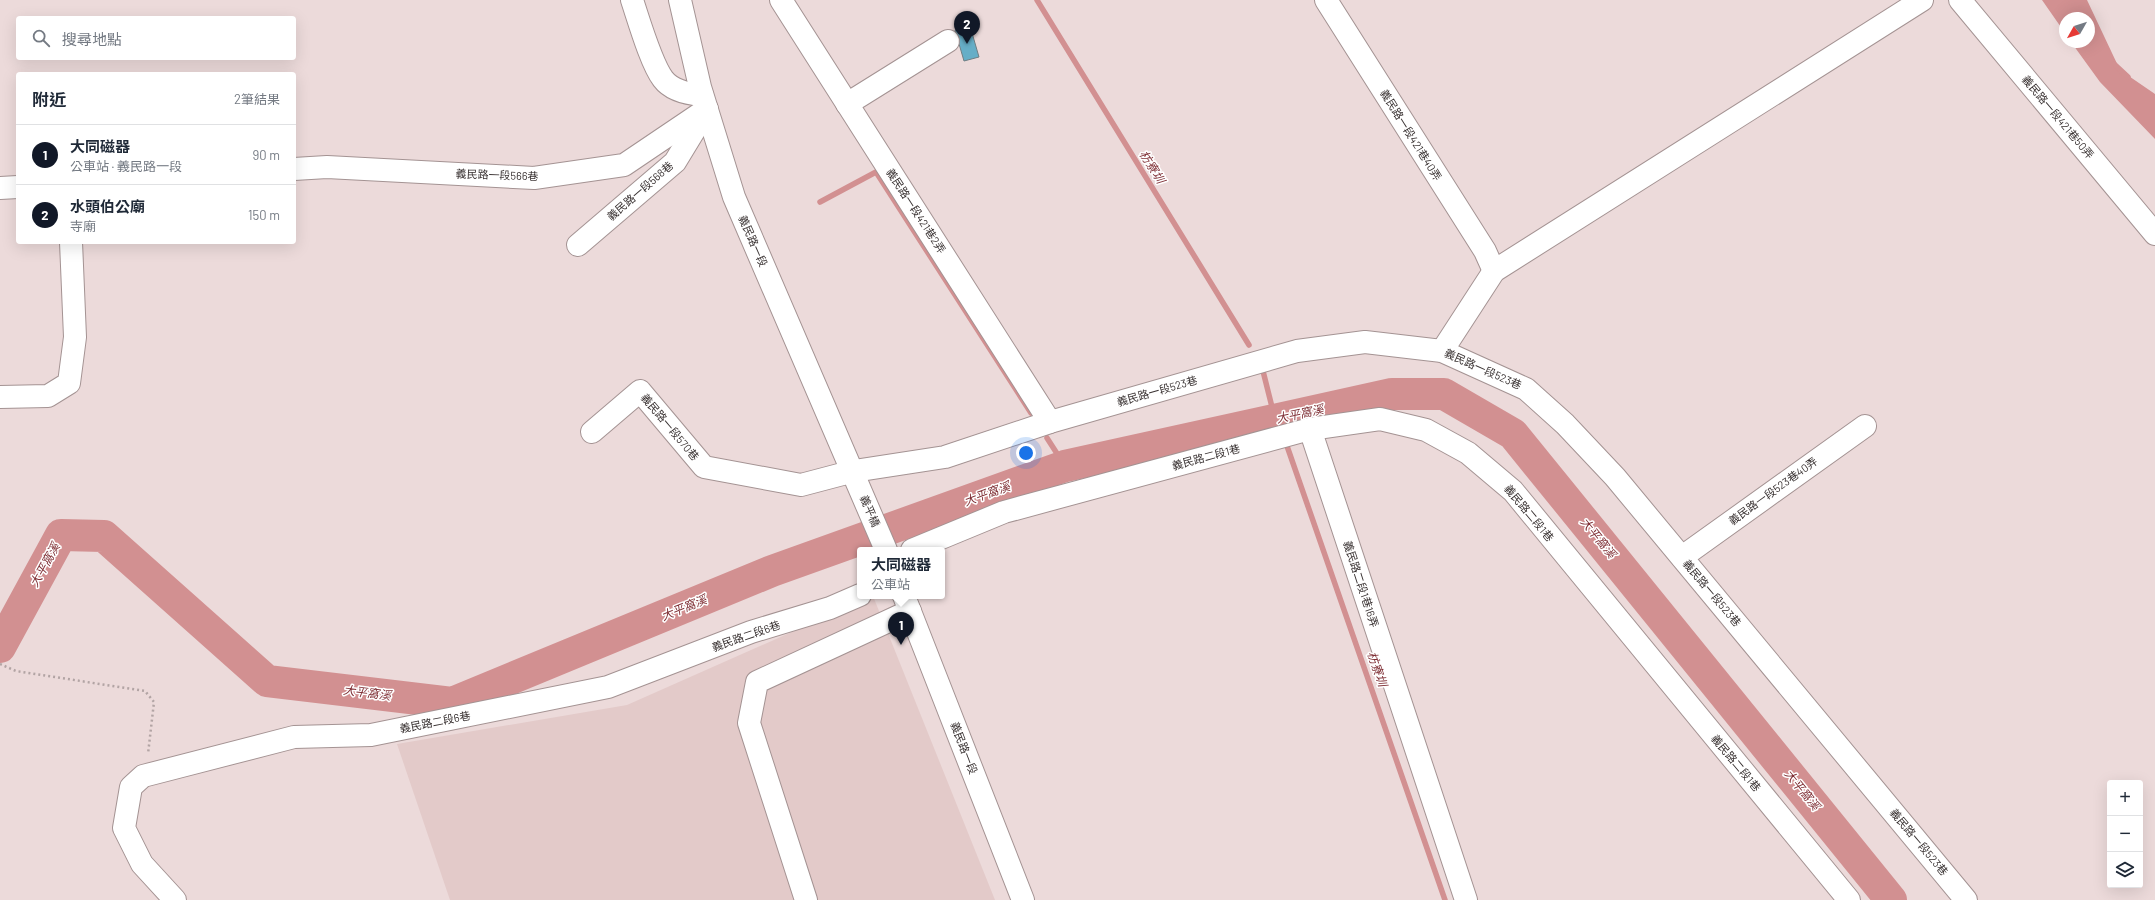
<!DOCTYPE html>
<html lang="zh-TW">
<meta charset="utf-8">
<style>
:root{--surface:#fff;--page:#f6f6f7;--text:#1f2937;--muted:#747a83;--line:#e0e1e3;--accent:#111827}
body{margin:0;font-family:Barlow,"Noto Sans TC",sans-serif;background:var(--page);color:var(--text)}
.controls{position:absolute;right:12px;bottom:12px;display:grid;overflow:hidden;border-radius:4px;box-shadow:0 4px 16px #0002}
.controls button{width:36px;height:36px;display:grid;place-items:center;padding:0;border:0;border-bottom:1px solid var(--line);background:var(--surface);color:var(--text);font:20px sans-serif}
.compass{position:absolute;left:2059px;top:12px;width:36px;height:36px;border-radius:50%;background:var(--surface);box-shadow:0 4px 16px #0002;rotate:231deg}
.you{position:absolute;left:1026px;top:453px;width:14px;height:14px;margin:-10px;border:3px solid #fff;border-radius:50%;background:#1a73e8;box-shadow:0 0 0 6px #1a73e833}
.badge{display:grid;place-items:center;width:26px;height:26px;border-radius:50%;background:var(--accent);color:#fff;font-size:13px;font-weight:700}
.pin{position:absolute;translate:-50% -33px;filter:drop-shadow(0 1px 2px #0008)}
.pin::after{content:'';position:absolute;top:21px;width:14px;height:12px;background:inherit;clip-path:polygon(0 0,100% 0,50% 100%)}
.popup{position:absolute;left:857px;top:547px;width:88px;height:52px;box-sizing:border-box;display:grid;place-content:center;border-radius:4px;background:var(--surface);filter:drop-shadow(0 1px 3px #0005);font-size:13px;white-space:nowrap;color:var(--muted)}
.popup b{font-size:15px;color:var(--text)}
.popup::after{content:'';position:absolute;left:50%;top:100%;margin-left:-8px;border:8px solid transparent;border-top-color:var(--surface)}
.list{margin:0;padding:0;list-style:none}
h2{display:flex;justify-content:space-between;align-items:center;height:52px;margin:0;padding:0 16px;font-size:17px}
h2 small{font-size:13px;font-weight:400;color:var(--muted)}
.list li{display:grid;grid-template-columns:26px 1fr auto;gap:12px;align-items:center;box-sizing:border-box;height:60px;padding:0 16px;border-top:1px solid var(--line)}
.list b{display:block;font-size:15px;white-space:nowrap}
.list p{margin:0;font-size:13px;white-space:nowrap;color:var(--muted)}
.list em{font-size:13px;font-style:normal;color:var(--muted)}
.icon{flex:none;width:22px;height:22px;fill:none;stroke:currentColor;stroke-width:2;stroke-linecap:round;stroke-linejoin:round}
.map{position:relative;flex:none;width:2155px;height:900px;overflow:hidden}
.search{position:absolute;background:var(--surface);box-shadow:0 4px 16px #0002;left:16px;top:16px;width:280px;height:44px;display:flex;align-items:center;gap:10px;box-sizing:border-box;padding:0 14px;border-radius:4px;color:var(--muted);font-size:15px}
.panel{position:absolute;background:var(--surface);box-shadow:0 4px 16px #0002;left:16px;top:72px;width:280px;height:172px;border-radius:4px}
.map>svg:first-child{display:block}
</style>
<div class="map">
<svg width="2155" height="900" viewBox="0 0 2155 900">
<rect width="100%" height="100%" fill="#ecdada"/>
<polygon fill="#e3cac9" points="873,596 995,900 450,900 397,744 627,705"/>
<polygon fill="#d29091" points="2042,0 2087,0 2120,70 2155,94 2155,139 2100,82 2071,42 2089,42 2089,18 2065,18 2065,33"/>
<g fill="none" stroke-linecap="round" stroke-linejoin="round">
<g stroke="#d29091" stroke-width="5.5">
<polyline points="1037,0 1249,345"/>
<polyline points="2114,64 2128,77"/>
<polyline points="820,202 876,172 1031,413"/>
<polyline points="1263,371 1275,419"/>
<polyline points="1047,438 1065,466"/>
<polyline points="1287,446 1445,900"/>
</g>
<polyline stroke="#d29091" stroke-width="32" points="0,647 61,535 104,536 267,681 452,703 772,571 1065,466 1392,394 1444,394 1513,434 1891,900"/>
</g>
<polygon fill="#66aec7" stroke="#6f7e83" points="970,26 979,57 964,61 955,30"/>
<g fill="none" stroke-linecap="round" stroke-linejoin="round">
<defs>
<g id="minor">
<path d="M632,0C639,21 651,63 663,79C672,91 689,94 702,95"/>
<polyline points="680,0 700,87 734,197 886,550"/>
<polyline points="781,0 1050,422"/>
<polyline points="1326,0 1485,251 1494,271"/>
<polyline points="1960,0 2155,234"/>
<polyline points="847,104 948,41"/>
<polyline points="294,169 327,167 534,178 624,165 707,109"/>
<polyline points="0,188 18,187"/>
<polyline points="578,245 675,162 703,116"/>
<polyline points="1442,351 1494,271 1922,0"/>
<polyline points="0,397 48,396 69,383 75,337 71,242"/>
<polyline points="1310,429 1466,900"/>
<polyline points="592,432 640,391 704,467 801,485 854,471 945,457 1050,422 1297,351 1365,342 1442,351 1526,389 1565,424 1615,477 1966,900"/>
<polyline points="912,550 1004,512 1310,429 1380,419 1426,430 1468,453 1513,491 1849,900"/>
<polyline points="1682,557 1865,426"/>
<polyline points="904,596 1023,900"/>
<polyline points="175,900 142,864 124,828 131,787 143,776 294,737 371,735 608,687 751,632 830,608 860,595"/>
<polyline points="806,900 749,723 757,682 910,611"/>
</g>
</defs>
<use href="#minor" stroke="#a49393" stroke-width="24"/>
<polyline stroke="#b2a4a4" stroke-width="2.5" stroke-dasharray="2 3" stroke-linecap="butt" points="0,664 16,671 145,691 154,702 148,754"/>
<use href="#minor" stroke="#fff" stroke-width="22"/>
</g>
<g text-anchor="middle" stroke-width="3" stroke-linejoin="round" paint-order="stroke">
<g font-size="11" fill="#383131" stroke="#fff">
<text transform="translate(2058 117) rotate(50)" y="4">義民路一段421巷50弄</text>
<text transform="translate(1411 135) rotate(58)" y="4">義民路一段421巷40弄</text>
<text transform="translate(497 175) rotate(2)" y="4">義民路一段566巷</text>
<text transform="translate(640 191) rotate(-41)" y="4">義民路一段568巷</text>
<text transform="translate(916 211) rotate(57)" y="4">義民路一段421巷2弄</text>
<text transform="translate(753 241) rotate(66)" y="4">義民路一段</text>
<text transform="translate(1483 369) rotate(24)" y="4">義民路一段523巷</text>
<text transform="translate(1157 391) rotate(-16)" y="4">義民路一段523巷</text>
<text transform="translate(670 427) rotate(50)" y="4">義民路一段570巷</text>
<text transform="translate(1206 457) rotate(-15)" y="4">義民路二段1巷</text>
<text transform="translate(1773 491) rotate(-36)" y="4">義民路一段523巷40弄</text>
<text transform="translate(870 511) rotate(67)" y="4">義平橋</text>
<text transform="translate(1529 513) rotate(50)" y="4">義民路二段1巷</text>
<text transform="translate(1361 584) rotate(72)" y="4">義民路二段1巷16弄</text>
<text transform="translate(1712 593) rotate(50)" y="4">義民路一段523巷</text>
<text transform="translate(746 636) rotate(-19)" y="4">義民路二段6巷</text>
<text transform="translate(435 722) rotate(-11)" y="4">義民路二段6巷</text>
<text transform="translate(964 748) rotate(69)" y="4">義民路一段</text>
<text transform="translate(1736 763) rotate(50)" y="4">義民路二段1巷</text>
<text transform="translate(1919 842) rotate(50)" y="4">義民路一段523巷</text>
</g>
<g font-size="12" font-style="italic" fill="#7f2f35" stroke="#fff">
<text transform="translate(1152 167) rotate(58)" y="4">枋寮圳</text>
<text transform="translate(1300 414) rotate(-12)" y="4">大平窩溪</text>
<text transform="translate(987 494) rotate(-20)" y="4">大平窩溪</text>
<text transform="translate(1598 538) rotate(51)" y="4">大平窩溪</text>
<text transform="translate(45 565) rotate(-61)" y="4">大平窩溪</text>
<text transform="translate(684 608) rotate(-22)" y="4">大平窩溪</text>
<text transform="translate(1377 669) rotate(71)" y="4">枋寮圳</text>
<text transform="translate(367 693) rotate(7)" y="4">大平窩溪</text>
<text transform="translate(1802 790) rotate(51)" y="4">大平窩溪</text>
</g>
</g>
</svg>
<div class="controls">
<button>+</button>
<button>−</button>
<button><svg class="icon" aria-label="layers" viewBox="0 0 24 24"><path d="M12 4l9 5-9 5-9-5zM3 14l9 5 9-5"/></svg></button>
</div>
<svg class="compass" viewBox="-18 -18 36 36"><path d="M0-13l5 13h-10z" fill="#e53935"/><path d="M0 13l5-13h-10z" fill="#747a83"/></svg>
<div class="you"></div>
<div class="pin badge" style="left:901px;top:645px">1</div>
<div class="popup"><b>大同磁器</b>公車站</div>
<div class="pin badge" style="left:967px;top:44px">2</div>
<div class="search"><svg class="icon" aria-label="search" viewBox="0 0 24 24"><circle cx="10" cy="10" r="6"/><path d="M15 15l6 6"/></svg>搜尋地點</div>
<section class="panel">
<h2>附近<small>2筆結果</small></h2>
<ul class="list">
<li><span class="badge">1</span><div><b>大同磁器</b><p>公車站 · 義民路一段</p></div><em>90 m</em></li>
<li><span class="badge">2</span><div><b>水頭伯公廟</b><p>寺廟</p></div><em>150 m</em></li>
</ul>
</section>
</div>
